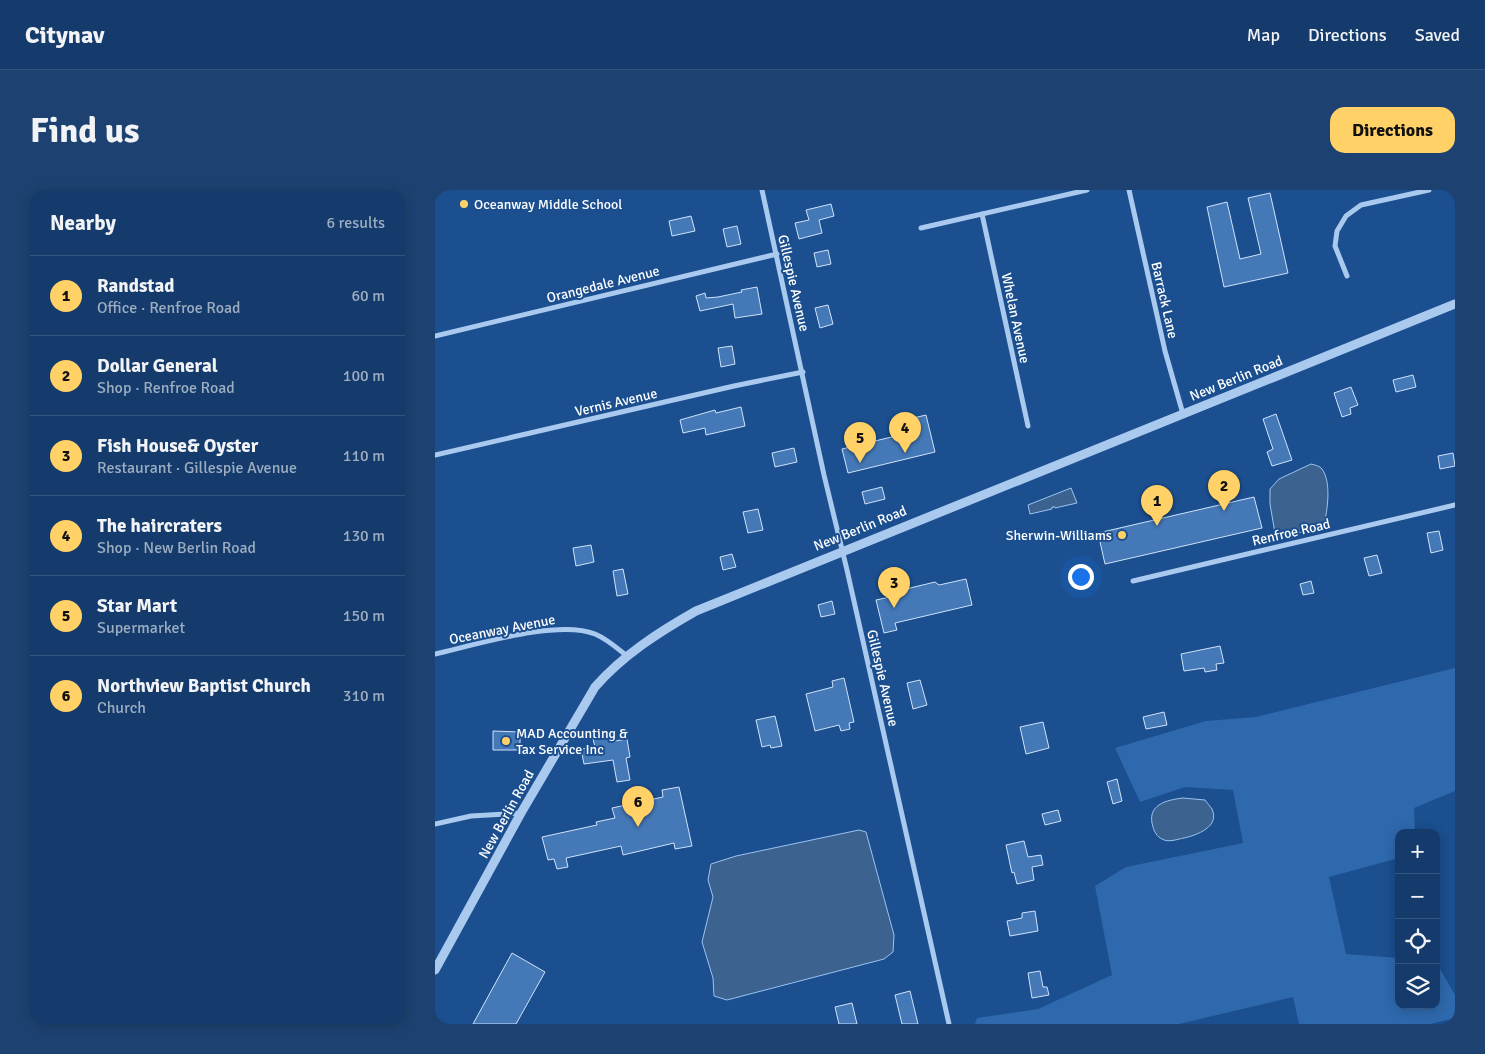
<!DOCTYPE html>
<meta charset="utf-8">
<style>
:root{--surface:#143b6b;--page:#1d4271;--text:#f1f3f6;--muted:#9dadc1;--line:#33557e;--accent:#ffd166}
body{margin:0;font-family:Signika,sans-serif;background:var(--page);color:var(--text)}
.controls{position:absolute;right:15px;bottom:15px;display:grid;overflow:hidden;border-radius:10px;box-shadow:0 2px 12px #0003}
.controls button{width:45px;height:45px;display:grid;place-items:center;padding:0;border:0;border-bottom:1px solid var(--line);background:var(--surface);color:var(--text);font:25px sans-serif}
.you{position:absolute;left:645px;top:386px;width:18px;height:18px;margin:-12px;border:4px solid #fff;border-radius:50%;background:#1a73e8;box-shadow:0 0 0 8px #1a73e833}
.badge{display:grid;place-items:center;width:32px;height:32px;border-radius:50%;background:var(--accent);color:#111;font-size:16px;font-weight:700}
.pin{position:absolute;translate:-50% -41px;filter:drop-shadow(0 1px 2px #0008)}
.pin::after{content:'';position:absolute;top:26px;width:18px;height:15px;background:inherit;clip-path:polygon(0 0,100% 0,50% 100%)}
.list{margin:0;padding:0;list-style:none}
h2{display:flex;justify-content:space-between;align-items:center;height:65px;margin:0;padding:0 20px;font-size:21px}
h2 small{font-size:16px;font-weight:400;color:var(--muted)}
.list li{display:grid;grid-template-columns:32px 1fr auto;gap:15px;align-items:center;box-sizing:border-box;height:80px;padding:0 20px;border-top:1px solid var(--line)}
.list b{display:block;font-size:19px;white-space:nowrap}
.list p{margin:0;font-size:16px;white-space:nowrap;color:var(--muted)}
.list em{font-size:16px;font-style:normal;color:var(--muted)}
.icon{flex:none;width:28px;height:28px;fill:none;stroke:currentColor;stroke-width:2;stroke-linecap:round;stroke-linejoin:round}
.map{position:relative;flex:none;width:1020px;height:834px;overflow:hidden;border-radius:15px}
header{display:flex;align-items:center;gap:30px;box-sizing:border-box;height:70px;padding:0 25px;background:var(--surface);border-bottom:1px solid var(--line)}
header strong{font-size:24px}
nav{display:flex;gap:28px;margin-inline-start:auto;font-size:18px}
.intro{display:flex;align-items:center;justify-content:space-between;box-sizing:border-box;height:120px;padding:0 30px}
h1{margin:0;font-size:35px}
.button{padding:12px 22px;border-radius:15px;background:var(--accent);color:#111;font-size:18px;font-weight:700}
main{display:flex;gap:30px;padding:0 30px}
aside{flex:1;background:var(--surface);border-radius:15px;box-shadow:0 2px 12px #0003}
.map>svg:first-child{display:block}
</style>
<header>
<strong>Citynav</strong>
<nav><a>Map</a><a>Directions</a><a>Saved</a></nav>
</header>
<div class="intro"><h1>Find us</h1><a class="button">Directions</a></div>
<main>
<aside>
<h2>Nearby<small>6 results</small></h2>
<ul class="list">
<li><span class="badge">1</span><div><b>Randstad</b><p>Office · Renfroe Road</p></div><em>60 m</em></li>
<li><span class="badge">2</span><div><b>Dollar General</b><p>Shop · Renfroe Road</p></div><em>100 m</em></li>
<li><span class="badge">3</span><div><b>Fish House&amp; Oyster</b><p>Restaurant · Gillespie Avenue</p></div><em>110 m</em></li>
<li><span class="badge">4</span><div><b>The haircraters</b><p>Shop · New Berlin Road</p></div><em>130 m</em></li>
<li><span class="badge">5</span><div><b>Star Mart</b><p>Supermarket</p></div><em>150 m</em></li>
<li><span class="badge">6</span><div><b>Northview Baptist Church</b><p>Church</p></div><em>310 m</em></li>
</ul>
</aside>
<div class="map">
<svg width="1020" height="834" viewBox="0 0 1020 834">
<rect width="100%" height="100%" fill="#1b4f8f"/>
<polygon fill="#2e69ad" points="1020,478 1020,601 979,618 980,643 964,643 964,668 894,687 911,764 964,768 964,815 1001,815 1001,772 1020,805 1020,828 995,834 864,834 858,807 744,834 540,834 542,828 603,819 677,785 660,696 691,677 808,653 798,600 750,597 705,612 680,558 771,531 821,527"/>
<g fill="#3c6290" stroke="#9cc4f0">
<path d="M876,274C880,275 885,276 887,279C897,293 892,321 889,336L841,349L835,314V299L844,289Z"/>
<polygon points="636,298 642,313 620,318 620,317 617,317 617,319 595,324 593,315"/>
<path d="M748,608L770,610C772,613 775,616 777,619C785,637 762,645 749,648C743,649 733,653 727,649C722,647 719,641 718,637C711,615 731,610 748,608Z"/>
<polygon points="424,640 431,642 459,745 458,762 449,769 292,810 279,806 278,788 267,752 278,707 273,690 276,674 301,666"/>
</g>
<g fill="#4478b7" stroke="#cfe3fa">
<polygon points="835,3 853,83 789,97 772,17 792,12 805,69 826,64 813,8"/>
<polygon points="396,14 399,26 384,30 387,43 364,49 360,33 374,30 371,20"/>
<polygon points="256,26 260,41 237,46 234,31"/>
<polygon points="302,36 306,54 292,57 288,39"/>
<polygon points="393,60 396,74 382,77 379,63"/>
<polygon points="322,97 327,124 300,128 298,114 265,121 261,106 270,103 271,108 283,107 307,102 306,100"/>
<polygon points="393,115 398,134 385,138 380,118"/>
<polygon points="297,156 300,174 286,177 283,158"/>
<polygon points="978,185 981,197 961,202 958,190"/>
<polygon points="916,197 923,215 915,218 916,224 907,227 899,203"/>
<polygon points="306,217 310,236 271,245 270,238 248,243 245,230 280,220 281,223"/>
<polygon points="841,224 857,270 837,276 832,262 838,259 828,229"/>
<polygon points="491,225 500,262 413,283 407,259 473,243 470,230"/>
<polygon points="359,258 362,272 340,277 337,263"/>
<polygon points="1018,263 1020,276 1005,279 1003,266"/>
<polygon points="447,297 450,309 430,314 427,302"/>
<polygon points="819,307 827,338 670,374 663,343"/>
<polygon points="323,319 328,340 313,343 308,322"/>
<polygon points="1004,341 1008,360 996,363 992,343"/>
<polygon points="156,355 159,372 141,376 138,358"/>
<polygon points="297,364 301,377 288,380 285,367"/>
<polygon points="942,365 947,383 934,386 929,368"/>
<polygon points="188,379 193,404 182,406 178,381"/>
<polygon points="531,389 537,415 460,433 462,440 449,443 441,410 469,404 471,399 500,392 504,395"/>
<polygon points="876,391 879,403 868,405 865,394"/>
<polygon points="397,411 400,424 386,427 383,415"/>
<polygon points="785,456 789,473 781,474 782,480 770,482 769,478 749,481 746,464"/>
<polygon points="409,488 419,532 414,533 415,539 406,541 404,535 380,541 371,504 398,497 397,491"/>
<polygon points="485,490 492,515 478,519 472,493"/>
<polygon points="729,522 732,535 711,539 708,527"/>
<polygon points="340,526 347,556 336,558 335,555 327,557 321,530"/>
<polygon points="608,532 614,558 591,564 585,537"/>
<polygon points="58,541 85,542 85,560 58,560"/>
<polygon points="174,547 174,552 192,549 195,567 191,568 195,590 182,592 178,570 149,574 146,559 160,557 158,549"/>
<polygon points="682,589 687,611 678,614 672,592"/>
<polygon points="244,597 257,656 240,659 239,653 188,665 186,656 131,668 133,677 122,679 119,669 113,670 107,647 162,635 161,632 180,628 177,618 228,607 227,600"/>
<polygon points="623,620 626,631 610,635 607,624"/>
<polygon points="589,651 593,667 606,665 608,675 597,677 599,690 582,694 579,682 577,683 571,655"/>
<polygon points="600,721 603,741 575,746 572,731 587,728 587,723"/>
<polygon points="77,763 110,782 81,834 38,834"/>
<polygon points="605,781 608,797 612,797 614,805 597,808 593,783"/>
<polygon points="475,801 483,834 467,834 460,805"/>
<polygon points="417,813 422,834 404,834 400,817"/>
</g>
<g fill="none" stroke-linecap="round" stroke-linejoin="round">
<g stroke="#a9c9ee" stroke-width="5">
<polyline points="327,0 389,285 412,380 514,834"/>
<polyline points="694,0 730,161 748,224"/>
<polyline points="547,24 593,236"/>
<polyline points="486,38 652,0"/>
<polyline points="912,86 900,56 902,41 911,26 926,15 994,0"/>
<polyline points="0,146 342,64"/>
<polyline points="0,265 299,196 368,182"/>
<polyline points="698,391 1020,315"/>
<path d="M0,464C40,455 123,429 160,444C172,449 182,458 192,466"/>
<polyline points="0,634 36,626 86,623"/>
</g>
<path stroke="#a9c9ee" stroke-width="9" d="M0,780L86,623L160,497C188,465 224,442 261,421L1020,114"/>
</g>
<g fill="#ffd166" stroke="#1b4f8f" stroke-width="2">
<circle cx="29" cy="14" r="5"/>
<circle cx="687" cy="345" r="5"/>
<circle cx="71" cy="551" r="5"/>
</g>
<g text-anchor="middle" stroke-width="4" stroke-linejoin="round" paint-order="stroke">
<g font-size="14" fill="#fff" stroke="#1b4f8f" text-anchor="start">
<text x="39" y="19">Oceanway Middle School</text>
<text x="677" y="350" text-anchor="end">Sherwin-Williams</text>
<text x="81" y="548">MAD Accounting &amp;<tspan x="81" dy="16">Tax Service Inc</tspan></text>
</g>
<g font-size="14" fill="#fff" stroke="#1b4f8f">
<text transform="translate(359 93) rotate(77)" y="5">Gillespie Avenue</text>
<text transform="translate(168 94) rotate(-14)" y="5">Orangedale Avenue</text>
<text transform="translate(730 110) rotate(77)" y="5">Barrack Lane</text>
<text transform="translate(581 128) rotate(78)" y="5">Whelan Avenue</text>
<text transform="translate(801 188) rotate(-22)" y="5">New Berlin Road</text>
<text transform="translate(181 212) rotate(-13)" y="5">Vernis Avenue</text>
<text transform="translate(425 338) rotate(-22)" y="5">New Berlin Road</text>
<text transform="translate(856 342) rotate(-13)" y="5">Renfroe Road</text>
<text transform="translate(67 439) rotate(-11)" y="5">Oceanway Avenue</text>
<text transform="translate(448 488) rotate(77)" y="5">Gillespie Avenue</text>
<text transform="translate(71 624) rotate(-61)" y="5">New Berlin Road</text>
</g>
</g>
</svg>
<div class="controls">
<button>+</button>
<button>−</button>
<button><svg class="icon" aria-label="locate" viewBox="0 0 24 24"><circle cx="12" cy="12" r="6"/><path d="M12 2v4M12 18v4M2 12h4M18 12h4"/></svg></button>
<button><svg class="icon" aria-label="layers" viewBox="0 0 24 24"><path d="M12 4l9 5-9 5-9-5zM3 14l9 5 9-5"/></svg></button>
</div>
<div class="you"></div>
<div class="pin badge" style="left:722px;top:336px">1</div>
<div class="pin badge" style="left:789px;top:321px">2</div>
<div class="pin badge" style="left:459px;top:418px">3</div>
<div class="pin badge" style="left:470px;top:263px">4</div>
<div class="pin badge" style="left:425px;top:273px">5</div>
<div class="pin badge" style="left:203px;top:637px">6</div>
</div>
</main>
